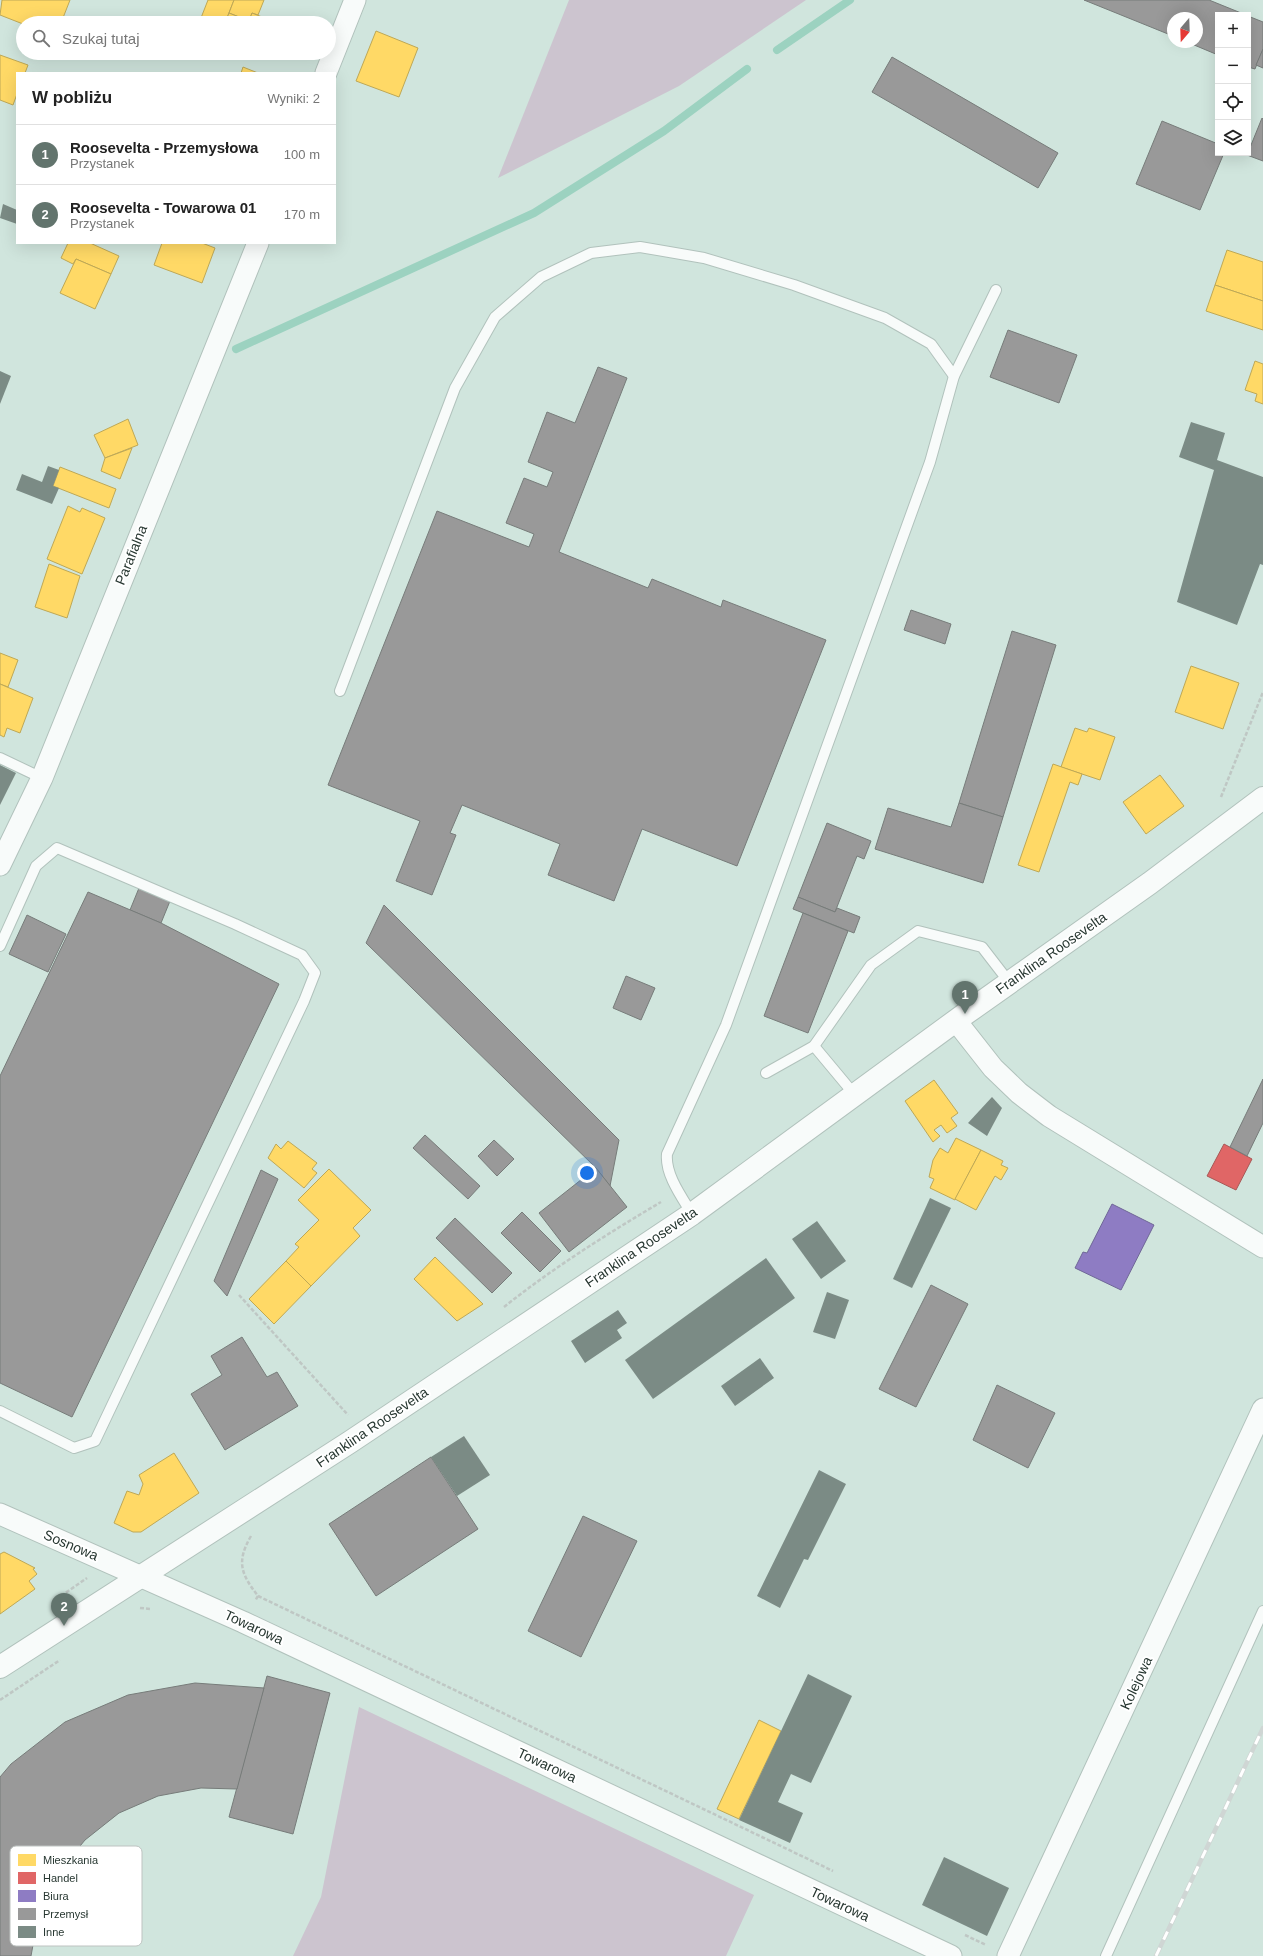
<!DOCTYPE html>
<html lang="pl">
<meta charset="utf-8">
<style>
:root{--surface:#fff;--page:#f2f2f2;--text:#222;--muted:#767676;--line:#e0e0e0;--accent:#62746d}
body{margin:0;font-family:Helvetica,sans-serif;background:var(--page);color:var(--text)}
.controls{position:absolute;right:12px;top:12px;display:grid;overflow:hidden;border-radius:0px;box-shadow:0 4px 16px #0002}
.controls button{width:36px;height:36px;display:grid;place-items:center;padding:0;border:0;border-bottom:1px solid var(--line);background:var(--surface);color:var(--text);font:20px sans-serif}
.compass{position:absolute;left:1167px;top:12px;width:36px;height:36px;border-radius:50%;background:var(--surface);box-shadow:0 4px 16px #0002;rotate:199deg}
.you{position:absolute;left:587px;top:1173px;width:14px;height:14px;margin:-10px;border:3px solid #fff;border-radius:50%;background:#1a73e8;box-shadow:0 0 0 6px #1a73e833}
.badge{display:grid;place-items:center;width:26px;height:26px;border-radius:50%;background:var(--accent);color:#fff;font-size:13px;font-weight:700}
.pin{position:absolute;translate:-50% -33px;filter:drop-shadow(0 1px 2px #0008)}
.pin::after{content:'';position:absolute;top:21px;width:14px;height:12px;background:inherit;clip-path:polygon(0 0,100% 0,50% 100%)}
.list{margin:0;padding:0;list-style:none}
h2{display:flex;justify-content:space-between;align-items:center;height:52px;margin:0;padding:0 16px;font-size:17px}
h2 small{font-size:13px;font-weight:400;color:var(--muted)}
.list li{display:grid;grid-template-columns:26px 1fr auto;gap:12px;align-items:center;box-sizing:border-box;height:60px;padding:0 16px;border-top:1px solid var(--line)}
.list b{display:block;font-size:15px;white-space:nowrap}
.list p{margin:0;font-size:13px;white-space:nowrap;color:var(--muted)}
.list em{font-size:13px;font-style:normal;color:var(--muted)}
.icon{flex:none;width:22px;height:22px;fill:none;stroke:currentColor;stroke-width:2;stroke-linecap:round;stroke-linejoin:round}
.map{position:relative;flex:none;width:1263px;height:1956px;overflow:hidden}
.search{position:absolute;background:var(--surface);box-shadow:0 4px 16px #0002;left:16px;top:16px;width:320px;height:44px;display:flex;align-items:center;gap:10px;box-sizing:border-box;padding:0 14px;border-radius:22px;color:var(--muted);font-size:15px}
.panel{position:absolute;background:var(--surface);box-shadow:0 4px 16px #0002;left:16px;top:72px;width:320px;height:172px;border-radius:0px}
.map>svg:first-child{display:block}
</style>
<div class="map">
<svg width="1263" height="1956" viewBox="0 0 1263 1956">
<rect width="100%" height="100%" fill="#d0e5dd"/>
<g fill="#ccc4cf">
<polygon points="569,0 806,0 679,86 498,178"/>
<polygon points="359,1707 754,1895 726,1956 293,1956 321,1897"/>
</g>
<g fill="#ffd966" stroke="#bea856">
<polygon points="2,0 70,0 61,23 23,24 0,15"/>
<polygon points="208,0 234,0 225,23 199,23"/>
<polygon points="234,0 264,0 258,15 252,13 249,21 229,13"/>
<polygon points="229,13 249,21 252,13 277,23 225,23"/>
<polygon points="376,31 418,48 399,97 356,81"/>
<polygon points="0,55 28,65 25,73 17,73 17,94 13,105 0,100"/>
<polygon points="243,67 258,73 241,73"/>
<polygon points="68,243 90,243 119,256 111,274 76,259 73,264 61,258"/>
<polygon points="162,243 202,243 215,248 202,283 154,265"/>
<polygon points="1227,250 1263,262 1263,301 1215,285"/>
<polygon points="76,259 111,274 95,309 60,293"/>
<polygon points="1215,285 1263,301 1263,330 1206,311"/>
<polygon points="1255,361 1263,364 1263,404 1255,401 1257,394 1245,390"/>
<polygon points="128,419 138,445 105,458 94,435"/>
<polygon points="132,448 120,479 101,471 105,458"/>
<polygon points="60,467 116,489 109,508 53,486"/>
<polygon points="68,506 80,512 82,508 105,518 82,574 47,559"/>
<polygon points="49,564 80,576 67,618 35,607"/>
<polygon points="0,653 18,660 8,687 0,684"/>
<polygon points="1191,666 1239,683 1223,729 1175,712"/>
<polygon points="0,684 33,698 20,733 7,728 4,737 0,735"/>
<polygon points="1075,728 1087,732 1089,728 1115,737 1100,780 1061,767"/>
<polygon points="1053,764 1082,774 1078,785 1070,782 1039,872 1018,865"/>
<polygon points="1160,775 1184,806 1146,834 1123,802"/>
<polygon points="934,1080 958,1113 951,1118 957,1126 947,1133 941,1125 934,1130 940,1136 933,1142 905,1101"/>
<polygon points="956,1138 981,1150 955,1200 930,1188 934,1179 929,1177 933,1160 940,1148 948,1153"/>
<polygon points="288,1141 317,1163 312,1169 317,1173 304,1188 268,1158 276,1144 281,1149"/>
<polygon points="981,1150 1003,1161 1001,1165 1008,1168 1001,1180 995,1176 976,1210 955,1199"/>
<polygon points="329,1169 371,1210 353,1228 360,1236 311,1286 286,1261 299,1247 295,1244 319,1220 298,1200"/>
<polygon points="435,1257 483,1304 457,1321 414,1279"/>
<polygon points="286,1261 311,1286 274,1324 249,1299"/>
<polygon points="174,1453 199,1493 141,1532 133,1532 114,1523 127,1491 139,1495 143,1484 139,1475"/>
<polygon points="4,1552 35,1568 33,1569 37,1574 29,1581 35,1589 0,1614 0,1554"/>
<polygon points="759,1720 781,1731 739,1819 717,1809"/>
</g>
<polygon fill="#e06666" stroke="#a85856" points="1224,1144 1252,1159 1236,1190 1207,1176"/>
<polygon fill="#8e7cc3" stroke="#6f6797" points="1112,1204 1154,1225 1121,1290 1075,1268 1083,1252 1087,1253"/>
<g fill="#999" stroke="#777c7a">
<polygon points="1084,0 1209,0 1246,15 1218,15 1218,55 1187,42 1197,42 1197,18 1173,18 1173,36"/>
<polygon points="1248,16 1263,22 1263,49 1255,69 1248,67"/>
<polygon points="1263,49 1263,68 1256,65"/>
<polygon points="892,57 1058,153 1038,188 872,92"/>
<polygon points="1262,118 1263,119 1263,161 1247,155"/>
<polygon points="1162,121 1218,144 1218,153 1224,153 1200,210 1136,184"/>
<polygon points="1008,330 1077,355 1059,403 990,377"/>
<polygon points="598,367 627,378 559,552 648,588 652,579 721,607 723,600 826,640 737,866 642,829 614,901 548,875 560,844 462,805 450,833 456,835 432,895 396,881 420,821 328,785 437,511 529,547 534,534 506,523 524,478 547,487 553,472 528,462 547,412 575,423"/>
<polygon points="911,610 951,624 945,644 904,630"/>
<polygon points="1012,631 1056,645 1003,817 959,803"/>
<polygon points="959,803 1003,817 983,883 875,849 888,808 951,827"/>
<polygon points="827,823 871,841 864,859 857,856 835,912 798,897"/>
<polygon points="139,888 170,901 161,923 130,910"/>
<polygon points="88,892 161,923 279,984 72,1417 0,1383 0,1076"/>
<polygon points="798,897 835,912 837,908 860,917 854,933 793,909"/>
<polygon points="384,905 619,1140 610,1186 596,1168 366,943"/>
<polygon points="803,913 848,931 808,1033 764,1016"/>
<polygon points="27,915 66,934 48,972 9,954"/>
<polygon points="626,976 655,988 641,1020 613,1008"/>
<polygon points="1263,1079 1263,1123 1247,1156 1230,1147"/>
<polygon points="425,1135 480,1186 468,1199 413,1148"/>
<polygon points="494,1140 514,1159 497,1176 478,1156"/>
<polygon points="596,1168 627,1207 569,1252 539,1213"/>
<polygon points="261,1170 278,1179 227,1296 214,1281"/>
<polygon points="522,1212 561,1251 540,1272 501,1233"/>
<polygon points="455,1218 512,1273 492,1293 436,1238"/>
<polygon points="931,1285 968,1304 916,1407 879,1389"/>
<polygon points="242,1337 267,1377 277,1372 298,1406 225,1450 191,1394 222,1375 211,1356"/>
<polygon points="997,1385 1055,1413 1028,1468 973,1440"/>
<polygon points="431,1457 478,1529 376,1596 329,1524"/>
<polygon points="583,1516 637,1541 581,1657 528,1631"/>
<polygon points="267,1676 330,1693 293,1834 229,1817"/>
<polygon points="195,1683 264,1688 237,1789 201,1788 158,1796 119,1813 85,1840 58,1873 39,1912 31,1956 0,1956 0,1777 11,1764 65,1722 128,1695"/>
</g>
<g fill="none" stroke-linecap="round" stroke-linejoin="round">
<g stroke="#9cd2c0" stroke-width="8">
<polyline points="777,50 850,0"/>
<polyline points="236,349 534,213 664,131 747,69"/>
</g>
</g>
<g fill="#7b8b85">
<polygon points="3,204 17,210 17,224 0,218"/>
<polygon points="0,371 11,376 0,404"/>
<polygon points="1191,422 1225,433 1217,460 1263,477 1263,565 1260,564 1237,625 1177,602 1214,470 1179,457"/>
<polygon points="48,466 59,470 53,486 59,488 52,504 16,490 22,474 42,482"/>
<polygon points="0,765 16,773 0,805"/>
<polygon points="992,1097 1002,1108 987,1136 968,1123"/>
<polygon points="930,1198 951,1208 912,1288 893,1279"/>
<polygon points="817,1221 846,1261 821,1279 792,1239"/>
<polygon points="766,1258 795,1298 653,1399 625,1360"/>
<polygon points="827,1292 849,1300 835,1339 813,1332"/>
<polygon points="618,1310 627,1323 617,1330 622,1338 585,1363 571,1341"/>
<polygon points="760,1358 774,1378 735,1406 721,1386"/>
<polygon points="464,1436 490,1475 457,1496 431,1457"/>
<polygon points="819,1470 846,1484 808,1560 804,1559 780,1608 757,1596"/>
<polygon points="808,1674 852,1696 811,1783 791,1774 778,1802 803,1813 790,1843 739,1820"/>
<polygon points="944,1857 1009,1888 987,1936 922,1905"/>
</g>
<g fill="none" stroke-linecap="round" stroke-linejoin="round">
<defs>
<g id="lane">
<polyline points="340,691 455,388 495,317 541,277 591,253 640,247 704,258 794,285 885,318 931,344 954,376"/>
<polyline points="0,758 42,778"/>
<polyline points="0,946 36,866 57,848 235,924 302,955 315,973 304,1001 95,1441 74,1448 0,1411"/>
<polyline points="814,1046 854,1094"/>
<polyline points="766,1073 814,1046 871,965 918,931 982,947 1009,982"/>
<path d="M692,1214C681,1196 665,1174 667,1154L726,1025L930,462L954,376L996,290"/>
<polyline points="1106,1956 1263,1611"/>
</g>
<g id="street">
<polyline points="326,73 355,0"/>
<polyline points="0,865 42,778 258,243"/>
<polyline points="956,1021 993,1068 1019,1093 1049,1116 1263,1247"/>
<polyline points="0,1514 243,1622 951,1956"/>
<polyline points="1008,1956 1263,1409"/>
</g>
<polyline id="secondary" points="0,1667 350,1442 692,1214 965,1014 1150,883 1263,798"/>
</defs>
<use href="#lane" stroke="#b1c2bc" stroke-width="12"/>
<use href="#street" stroke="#b1c2bc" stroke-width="23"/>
<use href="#secondary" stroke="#b1c2bc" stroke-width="24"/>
<g stroke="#bfc7c4" stroke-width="2.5" stroke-dasharray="4 2" stroke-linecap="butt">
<polyline points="1221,797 1263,692"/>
<polyline points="239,1295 348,1415"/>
<path d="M504,1307C553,1268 607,1234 661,1202"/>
<path d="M251,1536C236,1562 241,1574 258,1596L255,1601"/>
<polyline points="61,1596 87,1578"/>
<polyline points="258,1596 833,1871"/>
<polyline points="140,1608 151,1609"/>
<polyline points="0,1700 60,1660"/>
<polyline points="965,1935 986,1945"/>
</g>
<use href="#lane" stroke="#f8fbfa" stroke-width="10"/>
<use href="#street" stroke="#f8fbfa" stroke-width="21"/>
<use href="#secondary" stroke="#f8fbfa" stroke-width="22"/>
<defs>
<polyline id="rail" points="1156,1956 1263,1728"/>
</defs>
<use href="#rail" stroke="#cfd6d4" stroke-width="4.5"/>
<use href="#rail" stroke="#fff" stroke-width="3" stroke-dasharray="9" stroke-linecap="butt"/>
</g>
<g text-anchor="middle" stroke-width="4" stroke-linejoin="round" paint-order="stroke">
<g font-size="14" fill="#273731" stroke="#fff">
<text transform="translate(131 555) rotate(-68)" y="5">Parafialna</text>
<text transform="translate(1051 953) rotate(-35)" y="5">Franklina Roosevelta</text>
<text transform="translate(641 1247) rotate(-34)" y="5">Franklina Roosevelta</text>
<text transform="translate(372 1427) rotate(-34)" y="5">Franklina Roosevelta</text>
<text transform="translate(71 1545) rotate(23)" y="5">Sosnowa</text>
<text transform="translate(254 1627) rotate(25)" y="5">Towarowa</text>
<text transform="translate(1136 1683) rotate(-65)" y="5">Kolejowa</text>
<text transform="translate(547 1765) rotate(25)" y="5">Towarowa</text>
<text transform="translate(840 1904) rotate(25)" y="5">Towarowa</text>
</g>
</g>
<rect x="10" y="1846" width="132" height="100" rx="6" fill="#fff" stroke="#bec3c1" stroke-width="1"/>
<rect x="18" y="1854" width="18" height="12" fill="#ffd966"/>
<rect x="18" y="1872" width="18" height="12" fill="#e06666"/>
<rect x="18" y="1890" width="18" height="12" fill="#8e7cc3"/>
<rect x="18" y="1908" width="18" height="12" fill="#999"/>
<rect x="18" y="1926" width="18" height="12" fill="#7b8b85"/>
<g font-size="11" fill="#273731">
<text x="43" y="1864">Mieszkania</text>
<text x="43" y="1882">Handel</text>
<text x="43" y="1900">Biura</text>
<text x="43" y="1918">Przemysł</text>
<text x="43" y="1936">Inne</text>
</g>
</svg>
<div class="controls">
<button>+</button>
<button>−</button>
<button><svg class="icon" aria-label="locate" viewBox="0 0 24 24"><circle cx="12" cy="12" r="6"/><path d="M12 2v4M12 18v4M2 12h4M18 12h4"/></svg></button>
<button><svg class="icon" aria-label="layers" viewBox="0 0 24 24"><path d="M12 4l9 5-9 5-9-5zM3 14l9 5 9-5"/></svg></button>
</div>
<svg class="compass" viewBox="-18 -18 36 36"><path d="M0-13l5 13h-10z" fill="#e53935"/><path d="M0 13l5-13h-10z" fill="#767676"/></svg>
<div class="you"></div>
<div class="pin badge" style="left:965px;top:1014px">1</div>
<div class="pin badge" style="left:64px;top:1626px">2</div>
<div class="search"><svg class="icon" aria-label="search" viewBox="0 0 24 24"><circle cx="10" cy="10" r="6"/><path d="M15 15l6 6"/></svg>Szukaj tutaj</div>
<section class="panel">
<h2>W pobliżu<small>Wyniki: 2</small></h2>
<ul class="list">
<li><span class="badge">1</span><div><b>Roosevelta - Przemysłowa</b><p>Przystanek</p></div><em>100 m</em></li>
<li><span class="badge">2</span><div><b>Roosevelta - Towarowa 01</b><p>Przystanek</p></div><em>170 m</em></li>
</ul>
</section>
</div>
